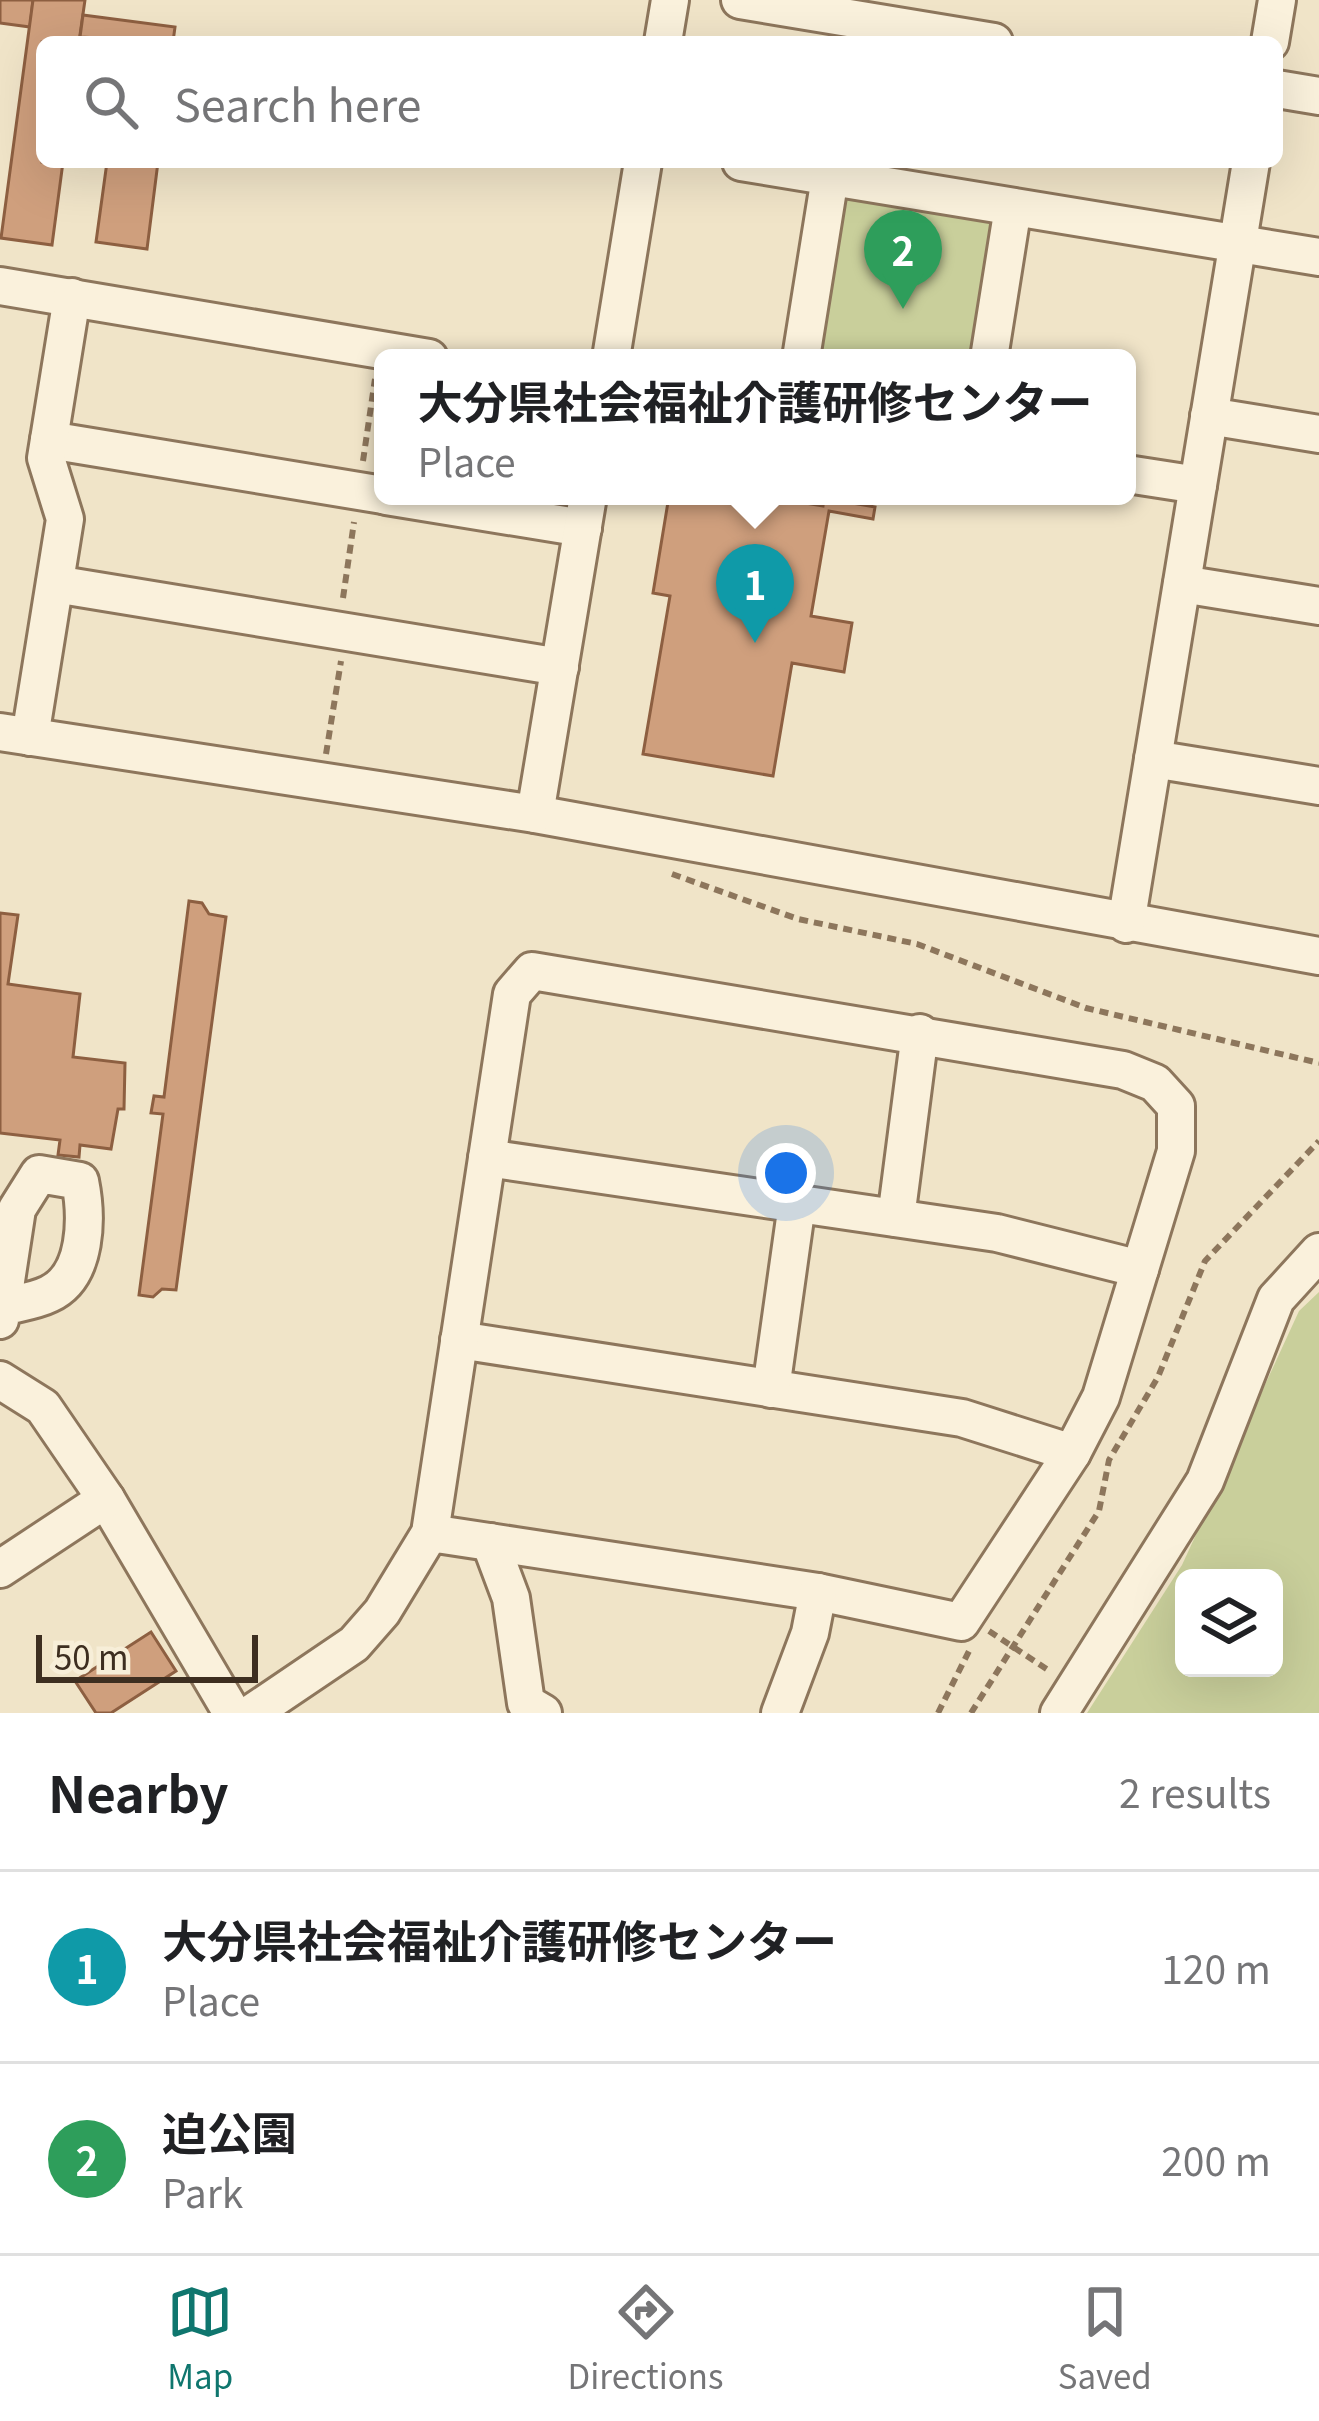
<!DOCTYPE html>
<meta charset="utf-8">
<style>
:root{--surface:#fff;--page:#f2f2f2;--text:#202124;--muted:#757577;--line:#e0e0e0;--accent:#0f766e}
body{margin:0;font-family:Georgia,"Noto Sans JP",serif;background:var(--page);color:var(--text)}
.controls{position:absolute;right:36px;bottom:36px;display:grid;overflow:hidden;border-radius:18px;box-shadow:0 12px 48px #0002}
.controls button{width:108px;height:108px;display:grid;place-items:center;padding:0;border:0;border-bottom:3px solid var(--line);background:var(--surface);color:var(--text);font:60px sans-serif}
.scale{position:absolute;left:36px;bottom:30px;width:222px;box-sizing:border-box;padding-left:12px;border:6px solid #3d2e20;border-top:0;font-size:33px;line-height:42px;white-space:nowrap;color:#3d2e20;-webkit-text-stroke:9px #f7eed8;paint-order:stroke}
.you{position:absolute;left:786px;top:1173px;width:42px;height:42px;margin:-30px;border:9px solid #fff;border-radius:50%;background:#1a73e8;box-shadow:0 0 0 18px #1a73e833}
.badge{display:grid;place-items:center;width:78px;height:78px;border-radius:50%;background:var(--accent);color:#fff;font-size:39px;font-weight:700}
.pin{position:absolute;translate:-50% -99px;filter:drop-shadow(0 3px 6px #0008)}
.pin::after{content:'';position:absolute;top:63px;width:42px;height:36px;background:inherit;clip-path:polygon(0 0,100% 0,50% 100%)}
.popup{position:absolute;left:374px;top:349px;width:762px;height:156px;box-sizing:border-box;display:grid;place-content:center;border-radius:18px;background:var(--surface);filter:drop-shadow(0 3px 9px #0005);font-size:39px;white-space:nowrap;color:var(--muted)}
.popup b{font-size:45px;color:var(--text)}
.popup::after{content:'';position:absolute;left:50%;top:100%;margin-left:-24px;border:24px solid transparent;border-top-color:var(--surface)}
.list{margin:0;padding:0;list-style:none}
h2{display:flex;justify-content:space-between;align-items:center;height:156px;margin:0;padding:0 48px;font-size:51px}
h2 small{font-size:39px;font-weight:400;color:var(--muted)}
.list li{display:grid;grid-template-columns:78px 1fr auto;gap:36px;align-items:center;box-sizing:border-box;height:192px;padding:0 48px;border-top:3px solid var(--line)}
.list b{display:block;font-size:45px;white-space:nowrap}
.list p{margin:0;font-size:39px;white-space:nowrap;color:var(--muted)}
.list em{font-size:39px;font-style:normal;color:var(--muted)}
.icon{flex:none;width:66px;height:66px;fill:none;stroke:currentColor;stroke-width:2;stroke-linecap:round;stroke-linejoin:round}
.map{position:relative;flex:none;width:1319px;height:1713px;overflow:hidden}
.search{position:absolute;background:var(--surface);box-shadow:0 12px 48px #0002;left:36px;right:36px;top:36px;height:132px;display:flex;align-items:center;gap:30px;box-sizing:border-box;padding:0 42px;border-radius:18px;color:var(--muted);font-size:45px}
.sheet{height:540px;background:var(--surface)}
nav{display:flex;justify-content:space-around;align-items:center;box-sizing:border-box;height:168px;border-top:3px solid var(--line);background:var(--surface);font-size:33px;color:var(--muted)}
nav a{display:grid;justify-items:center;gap:6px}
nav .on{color:var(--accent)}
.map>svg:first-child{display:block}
</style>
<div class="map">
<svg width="1319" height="1713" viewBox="0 0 1319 1713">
<rect width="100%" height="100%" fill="#f0e4c8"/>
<g fill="#c9cf9b" fill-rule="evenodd">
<polygon points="848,190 988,213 999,226 979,358 812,358 837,201"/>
<path d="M1319,1292V1713H1087L1182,1565L1299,1311ZM1184,1578H1274V1668H1184Z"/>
</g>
<g fill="#cf9f7d" stroke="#8d5f41" stroke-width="3">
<polygon points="0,0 33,0 30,27 0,23"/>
<polygon points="33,0 85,0 79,42 42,42 42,162 63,162 52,245 1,238"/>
<polygon points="83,15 175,27 173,42 80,37"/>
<polygon points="107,162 158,162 147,249 96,242"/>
<polygon points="669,496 764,496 823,506 824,498 875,507 873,519 829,511 811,616 852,623 844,672 792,663 773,776 643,754 670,596 653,593"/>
<polygon points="189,901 202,903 209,914 226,917 176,1290 162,1289 153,1297 139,1295 163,1114 151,1113 154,1096 164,1097"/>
<polygon points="0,913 18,915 8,984 80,994 73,1057 125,1063 124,1109 118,1109 111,1149 80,1145 79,1157 58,1155 60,1140 0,1133"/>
<polygon points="151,1632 176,1671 111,1713 96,1713 75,1681"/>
</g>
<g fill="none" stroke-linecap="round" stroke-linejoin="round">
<defs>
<g id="minor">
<polyline points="740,0 994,42"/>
<polyline points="663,42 670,0"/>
<polyline points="1270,42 1277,0"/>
<polyline points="1277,89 1319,96"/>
<polyline points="741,162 1319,257"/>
<polyline points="0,286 429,358"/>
<polyline points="611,358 643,162"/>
<polyline points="801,358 830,177"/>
<polyline points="989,358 1013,207"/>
<polyline points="1209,416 1319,434"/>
<polyline points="49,440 383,495"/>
<polyline points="1127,474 1198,485"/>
<polyline points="386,496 583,528"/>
<polyline points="55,584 560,667"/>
<polyline points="1182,584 1319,606"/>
<polyline points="0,732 535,814 1319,956"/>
<polyline points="30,737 65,519 46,458 72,297"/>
<polyline points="1153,759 1319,786"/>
<polyline points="535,814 588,496"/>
<polyline points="1126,924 1251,162"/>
<polyline points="487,1158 997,1233 1140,1269"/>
<polyline points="896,1218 920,1033"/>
<path d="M0,1320L2,1307L17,1209L39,1174L80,1181C87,1216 88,1276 49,1294C35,1301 17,1303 2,1307"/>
<polyline points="459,1340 962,1418 1072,1453"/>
<polyline points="0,1380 43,1407 106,1499 232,1713"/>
<polyline points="771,1389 797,1204"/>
<polyline points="490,1542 511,1598 526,1703 543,1713"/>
<polyline points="0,1569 106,1499"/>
<polyline points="252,1713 354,1644 382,1612 430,1533 512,994 532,971 1123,1070 1155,1083 1176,1106 1176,1151 1101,1397 1072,1453 961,1622 818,1592 430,1533"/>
<polyline points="780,1713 810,1633 818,1592"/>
<polyline points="1059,1713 1205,1481 1276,1299 1319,1252"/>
</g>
</defs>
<use href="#minor" stroke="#8d765c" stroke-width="42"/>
<g stroke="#8d765c" stroke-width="6" stroke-dasharray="9 6" stroke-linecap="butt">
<polyline points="363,461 375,379"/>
<polyline points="343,598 354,522"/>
<polyline points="326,754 341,661"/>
<polyline points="672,874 798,919 917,944 1086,1008 1319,1063"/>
<polyline points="989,1631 1048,1670"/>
<polyline points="938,1713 969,1651"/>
<polyline points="971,1713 1099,1511 1109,1460 1158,1377 1205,1261 1319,1141"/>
</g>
<use href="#minor" stroke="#faf1dc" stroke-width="36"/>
</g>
</svg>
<div class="controls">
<button><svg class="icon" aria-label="layers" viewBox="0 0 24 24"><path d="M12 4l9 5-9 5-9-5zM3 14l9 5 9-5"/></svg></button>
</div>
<div class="scale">50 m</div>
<div class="you"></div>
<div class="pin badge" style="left:755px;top:643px;background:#0f9aa8">1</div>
<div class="popup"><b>大分県社会福祉介護研修センター</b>Place</div>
<div class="pin badge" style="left:903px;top:309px;background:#2e9e5b">2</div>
<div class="search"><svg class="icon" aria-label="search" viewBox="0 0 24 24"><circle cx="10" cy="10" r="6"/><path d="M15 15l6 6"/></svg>Search here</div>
</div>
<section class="sheet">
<h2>Nearby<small>2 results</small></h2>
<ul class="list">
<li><span class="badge" style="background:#0f9aa8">1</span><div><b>大分県社会福祉介護研修センター</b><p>Place</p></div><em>120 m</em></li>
<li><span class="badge" style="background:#2e9e5b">2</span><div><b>迫公園</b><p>Park</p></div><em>200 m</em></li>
</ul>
</section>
<nav>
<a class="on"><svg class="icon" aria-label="map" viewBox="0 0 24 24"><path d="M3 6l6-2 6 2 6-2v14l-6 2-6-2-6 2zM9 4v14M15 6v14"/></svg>Map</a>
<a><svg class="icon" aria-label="directions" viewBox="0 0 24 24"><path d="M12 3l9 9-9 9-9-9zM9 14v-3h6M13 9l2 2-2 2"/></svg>Directions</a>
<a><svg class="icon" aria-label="saved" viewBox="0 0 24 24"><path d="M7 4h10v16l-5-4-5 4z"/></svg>Saved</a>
</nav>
